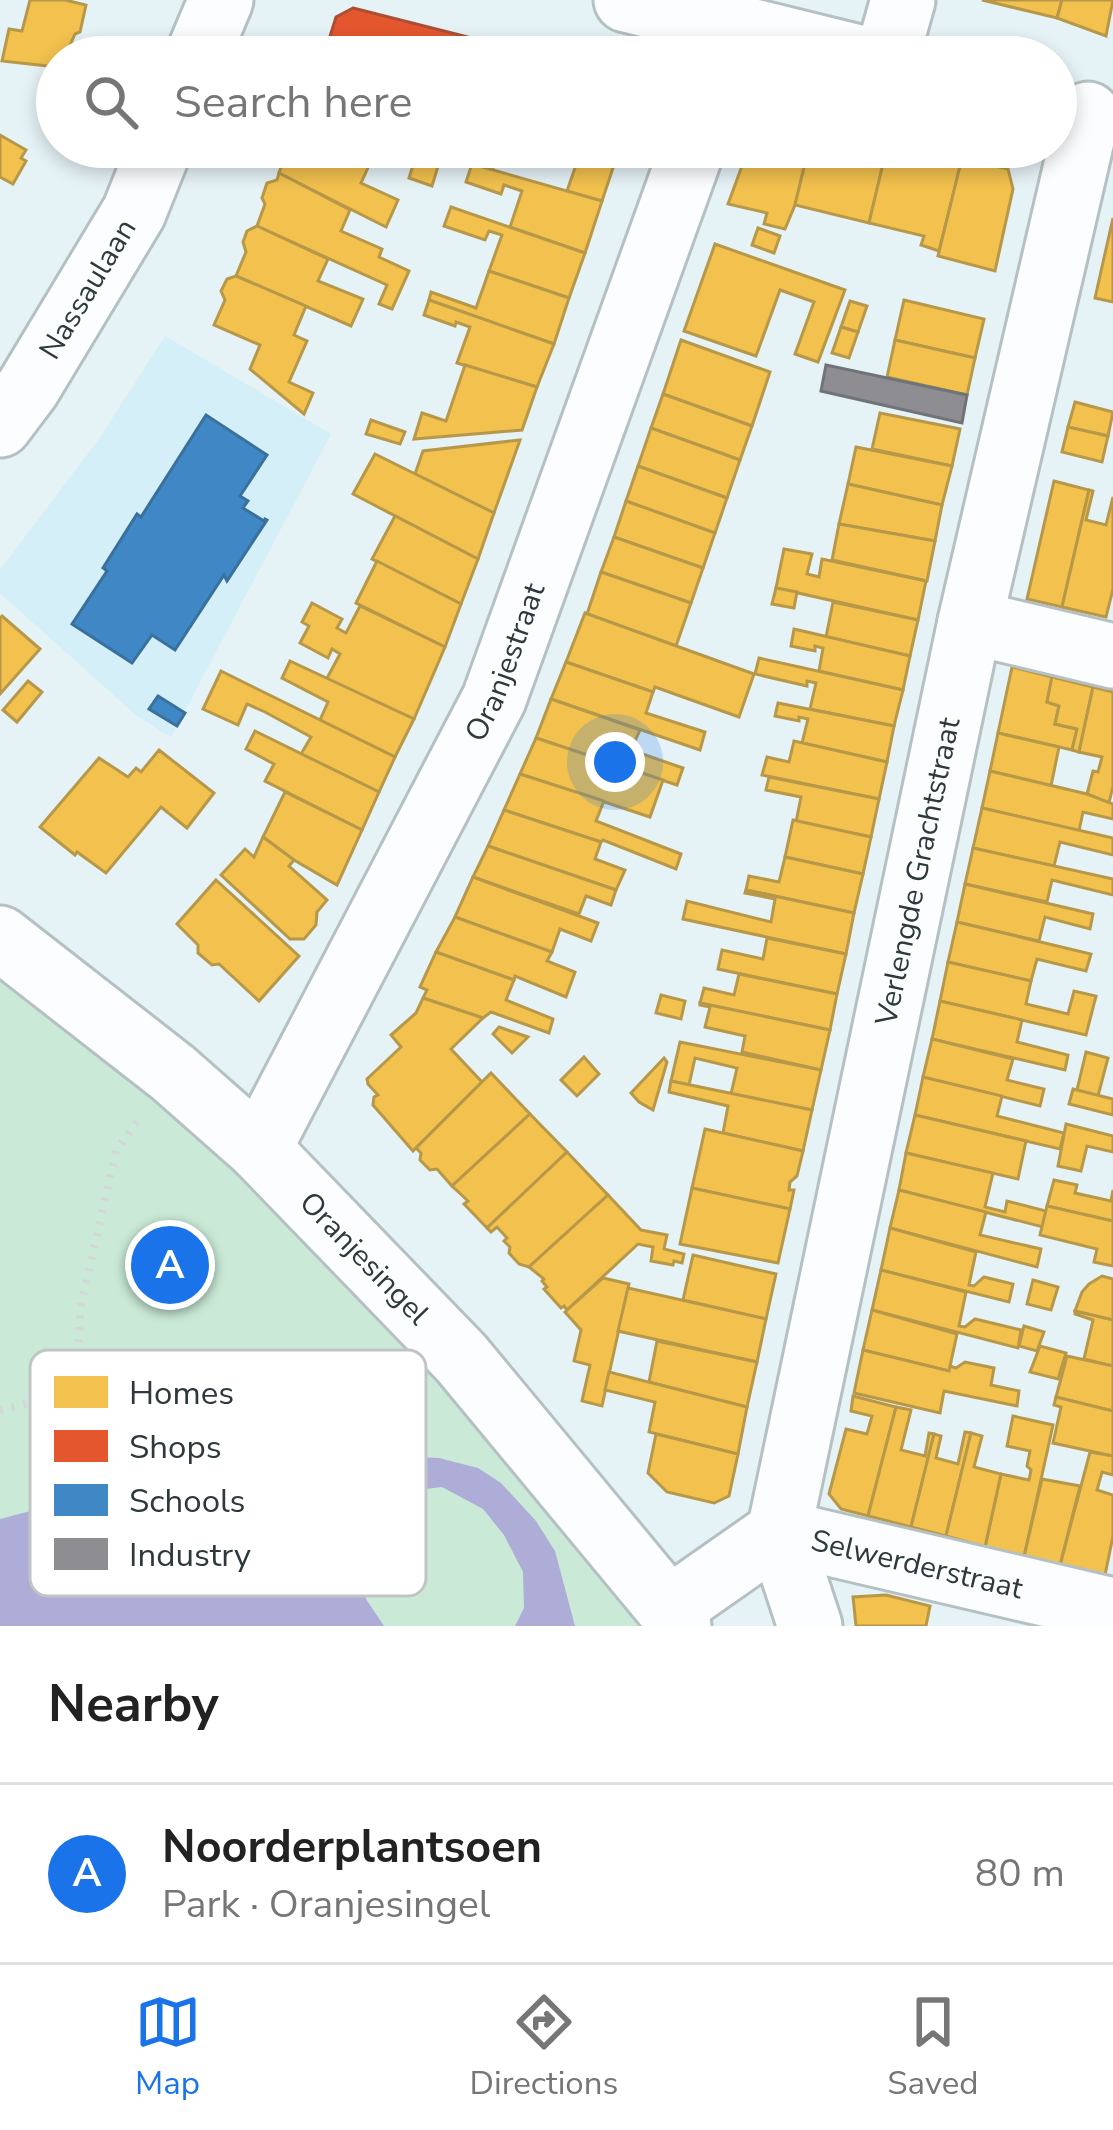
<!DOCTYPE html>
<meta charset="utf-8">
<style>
:root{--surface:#fff;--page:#f2f2f2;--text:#222;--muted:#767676;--line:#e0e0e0;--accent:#1a73e8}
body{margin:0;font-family:"Nunito Sans",sans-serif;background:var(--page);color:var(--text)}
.you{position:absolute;left:615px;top:762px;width:42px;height:42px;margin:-30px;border:9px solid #fff;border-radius:50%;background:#1a73e8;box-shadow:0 0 0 18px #1a73e833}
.badge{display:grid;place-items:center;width:78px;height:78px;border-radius:50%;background:var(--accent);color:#fff;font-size:39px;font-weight:700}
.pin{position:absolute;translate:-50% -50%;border:6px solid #fff;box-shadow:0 3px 12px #0006}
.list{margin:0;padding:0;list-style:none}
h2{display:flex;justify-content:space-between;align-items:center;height:156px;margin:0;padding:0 48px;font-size:51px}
h2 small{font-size:39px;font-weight:400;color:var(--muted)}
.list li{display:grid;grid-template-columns:78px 1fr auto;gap:36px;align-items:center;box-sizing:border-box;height:180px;padding:0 48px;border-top:3px solid var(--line)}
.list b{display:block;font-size:45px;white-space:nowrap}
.list p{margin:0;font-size:39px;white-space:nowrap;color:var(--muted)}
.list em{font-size:39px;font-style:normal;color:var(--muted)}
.icon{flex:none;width:66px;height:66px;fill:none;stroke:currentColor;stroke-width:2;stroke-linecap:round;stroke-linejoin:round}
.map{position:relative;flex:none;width:1113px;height:1626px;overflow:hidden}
.search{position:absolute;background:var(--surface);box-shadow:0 6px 18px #0003;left:36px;right:36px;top:36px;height:132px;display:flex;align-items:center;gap:30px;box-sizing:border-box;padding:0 42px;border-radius:66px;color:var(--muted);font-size:45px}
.sheet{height:336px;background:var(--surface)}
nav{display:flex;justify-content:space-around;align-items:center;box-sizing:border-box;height:168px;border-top:3px solid var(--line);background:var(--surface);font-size:33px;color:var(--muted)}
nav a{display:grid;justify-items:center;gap:6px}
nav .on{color:var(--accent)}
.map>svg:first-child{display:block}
</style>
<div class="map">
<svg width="1113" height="1626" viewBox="0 0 1113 1626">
<rect width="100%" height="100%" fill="#e5f2f6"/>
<polygon fill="#d4eff8" points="165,336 331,434 171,737 137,716 0,593 0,570 99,439"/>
<polygon fill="#caead7" points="0,964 154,1090 373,1300 645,1626 0,1626"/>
<polygon fill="#aeadd8" points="320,1453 439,1458 478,1468 501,1483 536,1521 555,1551 575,1626 515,1626 524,1608 523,1572 504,1535 483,1509 442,1487 425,1489 391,1507 379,1519 368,1552 366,1599 384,1626 0,1626 0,1519 176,1473"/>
<g fill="#f2c14e" stroke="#b79849" stroke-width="3">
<polygon points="30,0 65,0 86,5 80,32 75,34 68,50 70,57 57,57 57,67 2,61 9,29 22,31"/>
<polygon points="982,0 1062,0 1057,18"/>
<polygon points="1062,0 1113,0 1106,36 1057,18"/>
<polygon points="472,38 477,39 479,44 483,40 496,43 499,49 504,45 523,50 521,57 467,57"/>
<polygon points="0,135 26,150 21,158 26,161 13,184 0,177"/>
<polygon points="285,147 347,147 372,159 361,183 398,200 386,227 279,173 286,153"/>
<polygon points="413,147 444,147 432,186 409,178 418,149"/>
<polygon points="475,147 498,147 493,168 471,161"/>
<polygon points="560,147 620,147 602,201 567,191 577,162 557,154"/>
<polygon points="749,147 809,147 795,205 785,229 764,224 767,213 728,204"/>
<polygon points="809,147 887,147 869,223 795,205"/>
<polygon points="887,147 914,147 962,158 939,251 921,245 924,236 869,223"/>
<polygon points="962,158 1008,169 1013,189 995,271 938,256"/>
<polygon points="472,164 602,201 585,253 510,227 522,191 504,185 501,194 466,182"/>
<polygon points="279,173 350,210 341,231 382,249 379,257 409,271 392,309 379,304 387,285 257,226 265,204 262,198 267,183 277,180"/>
<polygon points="451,207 585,253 569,298 489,271 502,235 489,231 485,240 444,226"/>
<polygon points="1113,218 1113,302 1095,298"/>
<polygon points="257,226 328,259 318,281 363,299 351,326 236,276 246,252 243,242 247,231"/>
<polygon points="758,228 780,236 774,253 752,245"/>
<polygon points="715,244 845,290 818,362 795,354 814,302 780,290 756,356 684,331"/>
<polygon points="489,271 569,298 554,344 429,300 431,292 476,308"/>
<polygon points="236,276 306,306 294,335 307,341 289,382 313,393 304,414 250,369 260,345 214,325 225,300 221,291 227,279"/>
<polygon points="429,300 554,344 537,387 457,363 470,327 456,322 455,326 424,315"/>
<polygon points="904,300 984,319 975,358 895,340"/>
<polygon points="850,301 867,306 858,332 841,327"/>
<polygon points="841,327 858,332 849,358 832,353"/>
<polygon points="681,340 770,372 752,426 663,394"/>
<polygon points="895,340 975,358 967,395 887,377"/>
<polygon points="465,365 537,387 522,430 414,439 422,413 446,421"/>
<polygon points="663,394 752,426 740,460 651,428"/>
<polygon points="1075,402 1113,412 1108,436 1068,427"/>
<polygon points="880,413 960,429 952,466 872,449"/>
<polygon points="371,420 405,432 400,444 366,434"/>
<polygon points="1068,427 1108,436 1102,462 1062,452"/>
<polygon points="651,428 740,460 727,498 638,466"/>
<polygon points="520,440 494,513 415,474 423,451"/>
<polygon points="856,447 952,466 942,505 848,484"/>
<polygon points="375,454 494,513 478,559 353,494"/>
<polygon points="638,466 727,498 715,533 626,501"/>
<polygon points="1054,481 1089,490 1062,607 1027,599"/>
<polygon points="848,484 942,505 935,541 839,524"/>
<polygon points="1089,490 1093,491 1086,520 1106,525 1113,497 1113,589 1106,617 1062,607"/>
<polygon points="626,501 715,533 703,568 614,537"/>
<polygon points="395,516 478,559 461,604 372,559"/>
<polygon points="839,524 935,541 927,581 832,560"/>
<polygon points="614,537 703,568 691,603 601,572"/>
<polygon points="784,549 812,554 807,574 819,577 822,559 926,581 918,620 776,588"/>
<polygon points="377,561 461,604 445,647 356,603"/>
<polygon points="601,572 691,603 676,646 587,614"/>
<polygon points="776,588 797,592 794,608 772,604"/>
<polygon points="833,602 918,620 910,656 826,637"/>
<polygon points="312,603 342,619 337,628 346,633 360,606 445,647 414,719 326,680 340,654 332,649 328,658 300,643 309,626 302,622"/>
<polygon points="585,613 754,674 739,717 655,687 653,692 566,662"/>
<polygon points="2,616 40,649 0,694 0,618"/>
<polygon points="794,629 910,656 903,690 819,671 823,648 815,646 815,651 791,646"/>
<polygon points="759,658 903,690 894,726 810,709 816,683 807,681 807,686 755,674"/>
<polygon points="290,661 414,719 395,757 320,720 328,702 282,678"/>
<polygon points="566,662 653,692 646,713 705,732 700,750 551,699"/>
<polygon points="1012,667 1052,677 1047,702 1059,706 1055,724 1077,729 1072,750 998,733"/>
<polygon points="221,671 395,757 379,792 301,754 311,737 265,712 247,704 238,725 203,709"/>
<polygon points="1052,677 1093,687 1079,752 1072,750 1077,729 1055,724 1059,706 1047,702"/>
<polygon points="28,681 42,692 17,722 3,710"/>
<polygon points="1093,687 1113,692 1113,786 1109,803 1087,794 1093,771 1098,772 1102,757 1079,752"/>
<polygon points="551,699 640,730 631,750 683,768 677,785 536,738"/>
<polygon points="778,703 894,726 887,762 802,743 808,719 799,717 799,721 775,716"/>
<polygon points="255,731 379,792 362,830 265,781 274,764 246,749"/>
<polygon points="998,733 1059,747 1051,786 990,771"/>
<polygon points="536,738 663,780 650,817 520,774"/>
<polygon points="794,741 887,762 879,799 762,775 767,757 789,762"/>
<polygon points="159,750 214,793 187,828 161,807 106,873 77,852 75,855 40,827 99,758 128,777 136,768 141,772"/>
<polygon points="990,771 1087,794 1113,804 1113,819 1083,812 1079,831 982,808"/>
<polygon points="520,774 604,801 596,821 681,854 676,869 603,840 601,842 504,810"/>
<polygon points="769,777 879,799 871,837 796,822 801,797 766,790"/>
<polygon points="285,792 362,830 337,885 294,860 263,837"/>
<polygon points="982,808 1113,838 1113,855 1060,842 1054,866 973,848"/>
<polygon points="504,810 601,842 595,859 625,870 616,890 488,846"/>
<polygon points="793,820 871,837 863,874 785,857"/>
<polygon points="263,837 294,860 289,866 327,900 317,912 316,925 304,939 290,939 221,875 245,849 254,857"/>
<polygon points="488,846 616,890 611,905 586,896 579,914 473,877"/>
<polygon points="973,848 1113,879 1113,895 1052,880 1047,902 965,884"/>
<polygon points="785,857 863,874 854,913 746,890 749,876 779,882"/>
<polygon points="473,877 598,923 591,941 560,929 552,952 455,917"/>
<polygon points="216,880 299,956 259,1001 219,964 212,965 198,953 198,945 177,924"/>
<polygon points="965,884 1093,914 1090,929 1045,917 1039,941 957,922"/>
<polygon points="746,890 854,913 846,954 683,919 687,901 771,922 775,899 745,893"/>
<polygon points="455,917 552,952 547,961 575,972 566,997 515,976 514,980 436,952"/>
<polygon points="957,922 1091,954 1086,971 1037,959 1031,981 948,962"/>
<polygon points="767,938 846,954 837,994 718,969 722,950 763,959"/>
<polygon points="436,952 514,980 506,1000 553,1019 549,1033 491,1012 483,1018 423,998 427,990 420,987"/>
<polygon points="948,962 1031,981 1026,1004 1068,1014 1074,991 1096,996 1086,1035 940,1001"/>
<polygon points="739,974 837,994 830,1030 700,1003 704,988 734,995"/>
<polygon points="661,995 685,1001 681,1019 656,1013"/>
<polygon points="423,998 483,1018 451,1049 482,1082 413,1151 373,1105 374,1097 378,1095 368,1084 367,1079 401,1047 391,1035 416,1013"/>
<polygon points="940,1001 1022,1020 1017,1042 1068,1055 1065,1070 932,1039"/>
<polygon points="700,1003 830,1030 821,1070 742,1052 745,1036 705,1027 710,1007 700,1005"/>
<polygon points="499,1027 528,1037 512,1053 493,1034"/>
<polygon points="932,1039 1013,1059 1007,1080 1044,1089 1040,1106 923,1077"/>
<polygon points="680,1042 821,1070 812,1110 731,1094 737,1068 695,1058 689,1085 671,1081"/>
<polygon points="1086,1052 1108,1058 1098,1096 1077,1090"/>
<polygon points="584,1057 599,1074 577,1096 561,1080"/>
<polygon points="664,1058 667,1062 653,1110 639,1102 631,1093"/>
<polygon points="491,1073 530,1114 452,1186 437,1169 430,1170 420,1160 421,1153 416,1148"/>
<polygon points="923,1077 1002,1096 997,1116 1064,1133 1060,1149 915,1115"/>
<polygon points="671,1081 812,1110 803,1151 723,1133 728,1106 669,1092"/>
<polygon points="1073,1089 1113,1099 1113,1115 1069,1104"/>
<polygon points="530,1114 567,1152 487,1228 464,1204 468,1201 452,1186"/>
<polygon points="915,1115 1026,1141 1018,1179 906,1153"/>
<polygon points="1066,1124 1113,1136 1113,1152 1087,1146 1081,1171 1058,1166"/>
<polygon points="705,1129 803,1151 797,1176 790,1182 789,1190 794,1190 790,1209 692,1188"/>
<polygon points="567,1152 608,1195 529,1267 519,1264 509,1253 510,1247 504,1241 507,1238 497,1227 491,1232 487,1228"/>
<polygon points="906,1153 993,1173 985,1207 1005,1212 1007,1201 1046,1211 1043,1227 899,1190"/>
<polygon points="1054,1180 1077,1185 1075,1193 1111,1201 1113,1190 1113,1221 1047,1206"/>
<polygon points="692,1188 790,1209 778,1263 680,1244"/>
<polygon points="899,1190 986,1212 980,1235 1041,1249 1037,1267 890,1228"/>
<polygon points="608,1195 641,1230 667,1235 664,1249 684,1254 682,1263 674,1261 673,1265 651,1261 653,1247 638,1244 567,1310 564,1306 561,1308 544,1289 547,1287 542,1281 544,1279 529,1267"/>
<polygon points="1047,1206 1113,1221 1113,1266 1094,1262 1097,1249 1040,1235"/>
<polygon points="890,1228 976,1252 969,1285 974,1286 984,1277 1013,1284 1009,1302 881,1270"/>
<polygon points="693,1255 776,1274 766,1319 683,1300"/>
<polygon points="881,1270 966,1292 959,1326 965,1327 975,1319 1021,1330 1018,1348 872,1310"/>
<polygon points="1102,1276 1113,1279 1113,1320 1075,1311 1082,1292 1089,1284"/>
<polygon points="603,1278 629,1284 602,1406 582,1401 590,1365 574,1361 581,1330 565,1312"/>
<polygon points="1033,1280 1058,1287 1051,1310 1027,1304"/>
<polygon points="628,1288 766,1319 757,1362 618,1331"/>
<polygon points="872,1310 957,1334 949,1371 863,1350"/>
<polygon points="1075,1311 1113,1320 1113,1366 1084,1359 1093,1320 1075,1314"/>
<polygon points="1024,1326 1044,1332 1037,1351 1019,1346"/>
<polygon points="657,1341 757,1362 747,1407 649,1382"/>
<polygon points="1040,1346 1066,1353 1058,1379 1030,1372"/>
<polygon points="863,1350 949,1371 950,1366 956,1368 965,1362 994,1368 991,1385 1019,1391 1017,1406 944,1391 940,1413 854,1393"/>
<polygon points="1067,1356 1113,1366 1113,1411 1056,1397"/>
<polygon points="609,1372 747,1407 738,1454 649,1432 655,1402 605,1390"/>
<polygon points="853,1396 896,1407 868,1516 841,1509 829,1494 846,1429 867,1434 872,1416 851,1411"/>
<polygon points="1056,1397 1113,1411 1113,1456 1053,1443 1061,1407 1054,1405"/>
<polygon points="896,1407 911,1410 901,1450 925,1456 929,1433 934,1434 911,1527 868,1516"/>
<polygon points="1013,1416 1053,1425 1024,1557 985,1547 1001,1474 1029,1480 1031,1470 1027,1466 1030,1451 1007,1446"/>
<polygon points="965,1432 971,1433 946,1536 911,1527 934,1434 941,1436 936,1458 958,1464"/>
<polygon points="971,1433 982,1436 974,1467 1001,1474 985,1547 946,1536"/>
<polygon points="656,1434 738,1454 729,1496 714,1503 667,1492 648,1473"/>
<polygon points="1090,1452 1113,1456 1113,1475 1102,1472 1097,1490 1113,1495 1113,1536 1105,1575 1060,1565"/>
<polygon points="1042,1479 1080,1486 1060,1565 1024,1557"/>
<polygon points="886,1595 930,1606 926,1626 856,1626 853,1597"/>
</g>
<polygon fill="#e4572e" stroke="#ad4e32" stroke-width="3" points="353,8 472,38 467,57 317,57 320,49 327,46 336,17"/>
<g fill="#3f88c5" stroke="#3a709c" stroke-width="3">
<polygon points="206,415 267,455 240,496 248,501 243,508 264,521 265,519 267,520 227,581 224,575 175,650 152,635 132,663 72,624 107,571 103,568 137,514 141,517"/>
<polygon points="158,696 185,713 177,726 149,709"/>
</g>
<polygon fill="#8d8d92" stroke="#707478" stroke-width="3" points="826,365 967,395 962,423 821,391"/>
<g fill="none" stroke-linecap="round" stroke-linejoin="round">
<defs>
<g id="street">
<polyline points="626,0 859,57"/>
<polyline points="197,57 221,0"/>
<polyline points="887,57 903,0"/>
<path id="s1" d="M0,425L28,388L134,212L160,147"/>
<polyline points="970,622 1113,656"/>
<path id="s2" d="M0,938L173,1073L259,1149L461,1358L669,1609L679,1626"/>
<path id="s3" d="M259,1149L494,699L693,147"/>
<path id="s4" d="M669,1609L779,1532L1113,1610"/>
<path id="s5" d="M810,1626L779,1532L970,622L1088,114"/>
</g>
</defs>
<use href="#street" stroke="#b5c0c3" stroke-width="69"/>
<g stroke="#d3d7d8" stroke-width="8" stroke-dasharray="3 9" stroke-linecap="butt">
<polyline points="75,1390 81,1304 116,1151 140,1118"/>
<polyline points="0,1411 75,1390 295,1379 388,1367"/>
</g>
<use href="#street" stroke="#fbfdfe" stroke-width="63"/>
</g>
<g text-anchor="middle" stroke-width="12" stroke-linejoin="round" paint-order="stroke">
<g font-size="30" fill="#2d393d" stroke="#fff">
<text dy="10" stroke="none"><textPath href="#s1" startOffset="162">Nassaulaan</textPath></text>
<text dy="10" stroke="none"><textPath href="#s3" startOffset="546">Oranjestraat</textPath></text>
<text dy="10" stroke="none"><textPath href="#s5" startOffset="774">Verlengde Grachtstraat</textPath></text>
<text dy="10" stroke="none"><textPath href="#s2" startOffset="486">Oranjesingel</textPath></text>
<text dy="10" stroke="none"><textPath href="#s4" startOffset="276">Selwerderstraat</textPath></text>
</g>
</g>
<rect x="30" y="1350" width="396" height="246" rx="18" fill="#fff" stroke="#c0c4c5" stroke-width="3"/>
<rect x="54" y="1376" width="54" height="32" fill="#f2c14e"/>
<rect x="54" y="1430" width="54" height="32" fill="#e4572e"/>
<rect x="54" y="1484" width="54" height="32" fill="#3f88c5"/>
<rect x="54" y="1538" width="54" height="32" fill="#8d8d92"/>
<g font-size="33" fill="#2d393d">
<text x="129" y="1404">Homes</text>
<text x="129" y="1458">Shops</text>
<text x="129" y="1512">Schools</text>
<text x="129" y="1566">Industry</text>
</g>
</svg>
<div class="you"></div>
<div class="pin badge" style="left:170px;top:1265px">A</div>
<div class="search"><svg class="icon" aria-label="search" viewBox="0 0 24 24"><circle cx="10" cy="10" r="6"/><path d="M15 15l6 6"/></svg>Search here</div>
</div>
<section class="sheet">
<h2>Nearby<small></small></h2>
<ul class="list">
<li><span class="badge">A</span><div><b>Noorderplantsoen</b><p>Park · Oranjesingel</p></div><em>80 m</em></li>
</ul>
</section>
<nav>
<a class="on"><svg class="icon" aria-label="map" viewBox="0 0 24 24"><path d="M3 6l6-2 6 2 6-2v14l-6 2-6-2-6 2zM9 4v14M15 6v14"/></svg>Map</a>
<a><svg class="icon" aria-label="directions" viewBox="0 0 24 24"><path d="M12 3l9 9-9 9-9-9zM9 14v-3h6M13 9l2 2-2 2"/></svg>Directions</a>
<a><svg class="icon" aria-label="saved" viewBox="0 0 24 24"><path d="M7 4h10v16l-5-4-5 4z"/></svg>Saved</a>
</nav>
